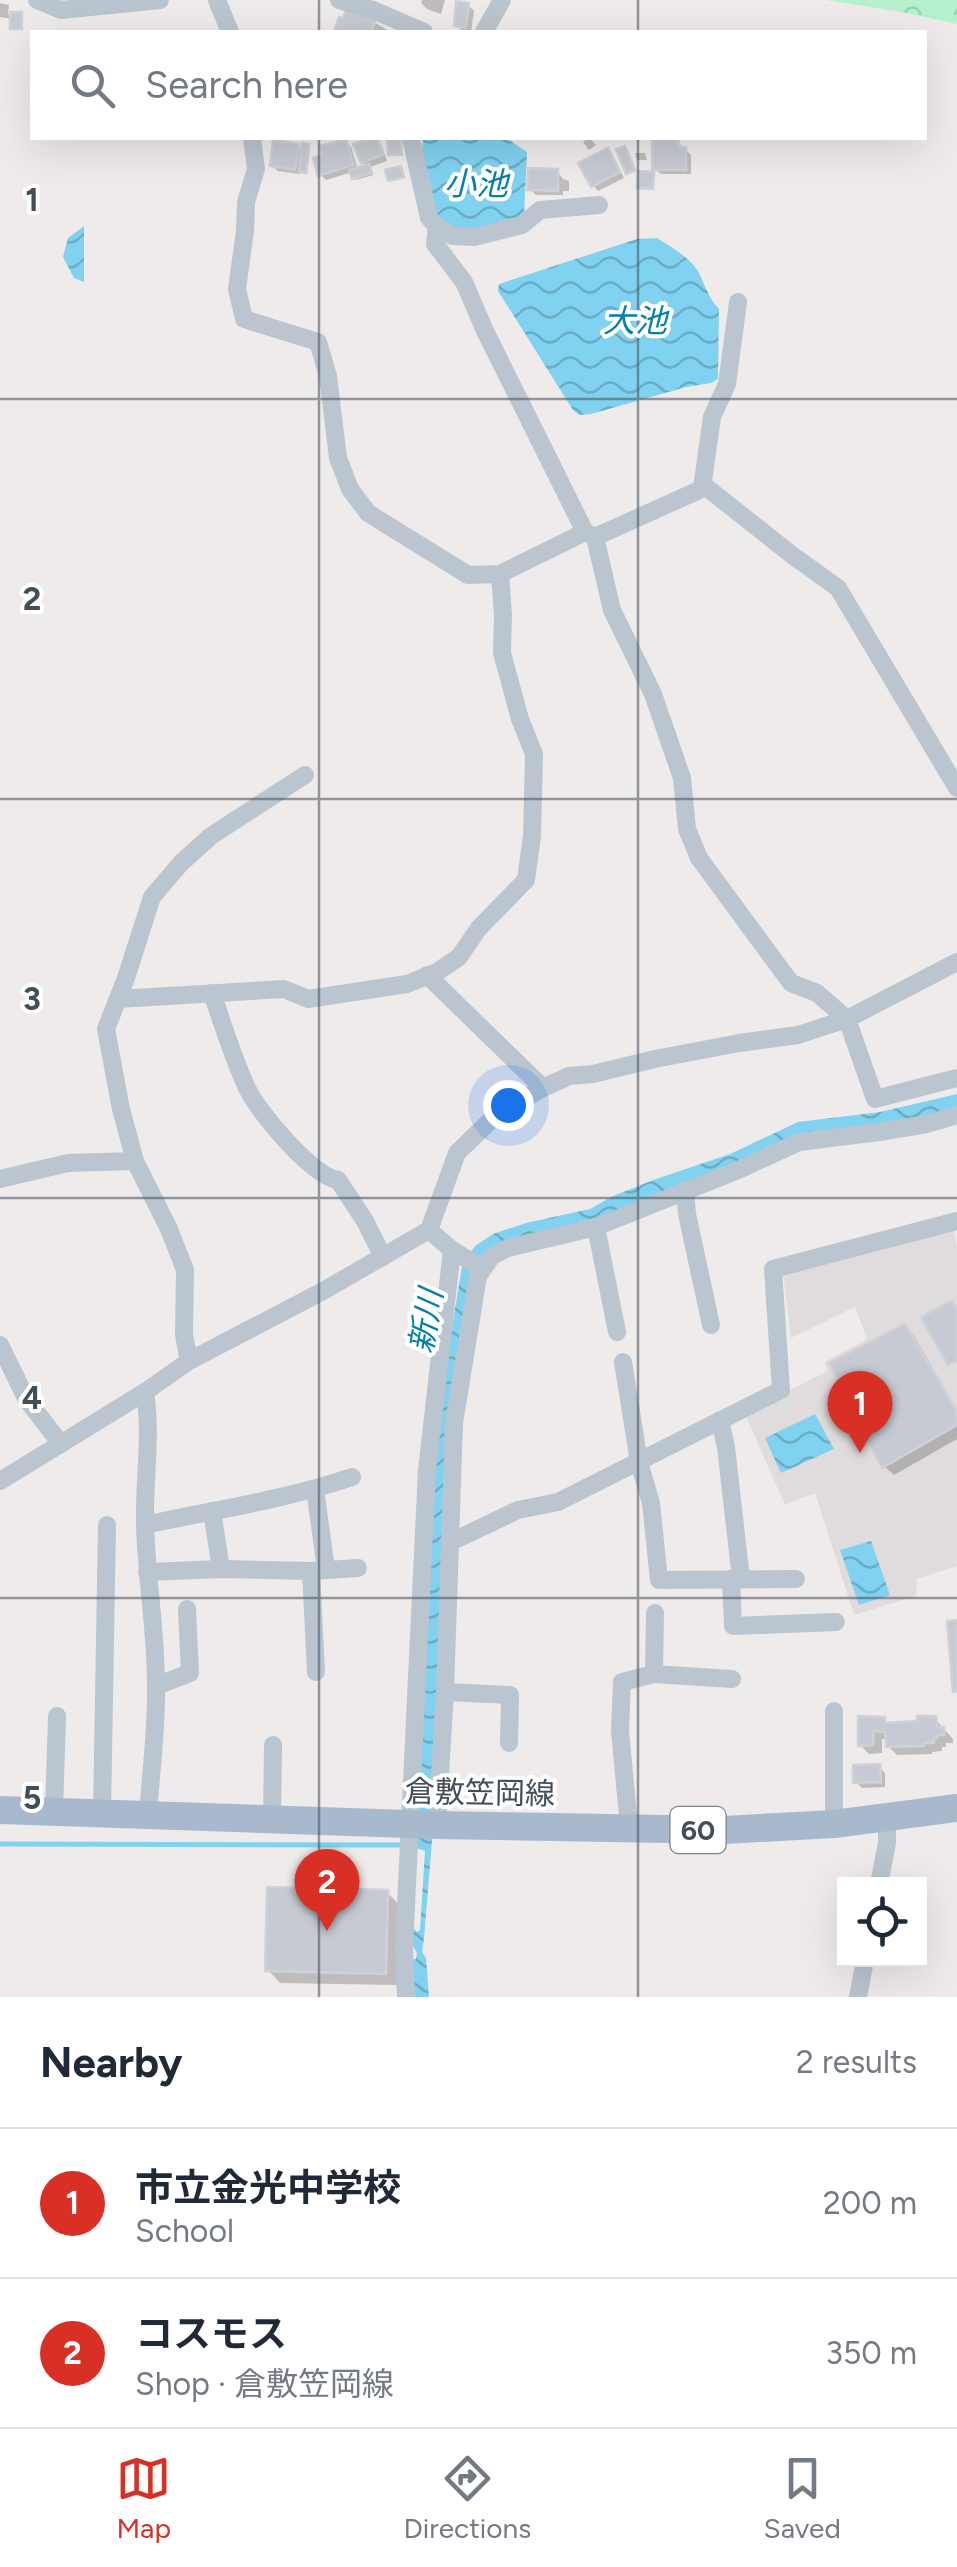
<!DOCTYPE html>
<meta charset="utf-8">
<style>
:root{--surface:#fff;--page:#f6f6f7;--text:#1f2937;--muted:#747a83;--line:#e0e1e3;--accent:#d93025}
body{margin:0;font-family:Figtree,"Noto Sans JP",sans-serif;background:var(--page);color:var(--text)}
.controls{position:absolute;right:30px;bottom:30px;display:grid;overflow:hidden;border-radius:0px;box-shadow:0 10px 40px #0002}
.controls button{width:90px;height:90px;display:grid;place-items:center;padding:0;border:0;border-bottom:2px solid var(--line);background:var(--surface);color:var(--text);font:50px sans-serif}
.you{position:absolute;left:508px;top:1105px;width:35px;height:35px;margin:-25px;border:8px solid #fff;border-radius:50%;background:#1a73e8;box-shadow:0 0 0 15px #1a73e833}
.badge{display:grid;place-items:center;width:65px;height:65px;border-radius:50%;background:var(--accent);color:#fff;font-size:32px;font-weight:700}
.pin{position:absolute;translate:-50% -82px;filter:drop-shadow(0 2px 5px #0008)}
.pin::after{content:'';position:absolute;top:52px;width:35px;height:30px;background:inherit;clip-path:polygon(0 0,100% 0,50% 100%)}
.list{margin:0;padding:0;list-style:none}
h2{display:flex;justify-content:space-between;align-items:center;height:130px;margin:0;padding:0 40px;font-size:42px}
h2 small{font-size:32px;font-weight:400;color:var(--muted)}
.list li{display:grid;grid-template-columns:65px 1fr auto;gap:30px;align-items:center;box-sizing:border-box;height:150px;padding:0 40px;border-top:2px solid var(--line)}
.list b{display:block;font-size:38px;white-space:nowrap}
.list p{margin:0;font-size:32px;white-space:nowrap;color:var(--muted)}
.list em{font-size:32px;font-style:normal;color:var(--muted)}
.icon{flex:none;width:55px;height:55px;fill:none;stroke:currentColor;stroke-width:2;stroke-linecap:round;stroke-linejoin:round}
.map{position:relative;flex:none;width:957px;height:1997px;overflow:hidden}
.search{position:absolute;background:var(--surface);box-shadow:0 10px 40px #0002;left:30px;right:30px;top:30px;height:110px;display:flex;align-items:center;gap:25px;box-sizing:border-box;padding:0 35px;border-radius:0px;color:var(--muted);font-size:38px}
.sheet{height:430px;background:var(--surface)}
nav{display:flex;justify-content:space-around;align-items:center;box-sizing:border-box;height:140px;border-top:2px solid var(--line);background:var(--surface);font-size:28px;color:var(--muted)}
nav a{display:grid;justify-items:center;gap:5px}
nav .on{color:var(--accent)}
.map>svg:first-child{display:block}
</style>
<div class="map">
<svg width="957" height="1997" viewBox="0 0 957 1997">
<defs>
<pattern id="forest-crowns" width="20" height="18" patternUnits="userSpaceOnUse" patternTransform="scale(2.5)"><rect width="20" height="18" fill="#b5f0cf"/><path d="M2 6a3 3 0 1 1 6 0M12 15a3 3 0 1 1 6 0" fill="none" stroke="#9dcfb4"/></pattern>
<pattern id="water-waves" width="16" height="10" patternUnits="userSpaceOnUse" patternTransform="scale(2.5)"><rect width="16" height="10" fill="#80d2f0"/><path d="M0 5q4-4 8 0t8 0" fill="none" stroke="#6aadc5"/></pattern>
</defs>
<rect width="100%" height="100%" fill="#efebeb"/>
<polygon fill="#e0dcdd" points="953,1227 957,1246 957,1566 917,1579 916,1596 854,1615 815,1493 785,1505 745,1414 827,1371 825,1362 867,1339 855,1307 791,1338 783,1273"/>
<polygon fill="url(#forest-crowns)" points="826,0 957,0 957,24 902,12"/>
<g fill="url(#water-waves)">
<polygon points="423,138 506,138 527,152 524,215 507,224 465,233 438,218 421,163"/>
<polygon points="84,226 84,282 74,278 63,257 68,238"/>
<path d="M657,238C671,247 688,256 698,271C705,284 708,298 719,309L718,379L711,383L686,387L591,414L579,415L573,410L498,291L499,284L637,239Z"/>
<polygon points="957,1094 957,1109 924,1119 796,1138 601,1217 491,1250 456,1373 432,1841 424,1938 422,1952 426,1958 429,1997 415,1997 412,1994 410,1961 416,1959 417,1953 409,1940 409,1924 417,1932 420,1930 425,1851 416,1848 436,1461 448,1352 462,1266 470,1253 475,1246 493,1234 526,1223 590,1209 613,1196 656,1179 730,1154 798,1122 880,1112"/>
<polygon points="815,1414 834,1449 781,1473 765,1438"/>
<polygon points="871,1541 890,1595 859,1605 840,1550"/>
</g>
<g fill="#0003">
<polygon points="422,0 445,0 441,14 427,9 421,3"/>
<polygon points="0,3 9,5 8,14 23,17 23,30 13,28 13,19 0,17"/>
<polygon points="468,5 474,11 471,32 462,31 456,25"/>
<polygon points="374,22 391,32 340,32 337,30"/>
<polygon points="590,138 596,145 589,150 583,142"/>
<polygon points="375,139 381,144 387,161 370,167 373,175 356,180 352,172 326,180 320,174 345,141 351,147 358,170 368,167 363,162"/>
<polygon points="678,142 691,155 691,174 661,174 655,169"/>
<polygon points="297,146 303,152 308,146 310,149 307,174 300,171 300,174 278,171 272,165"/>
<polygon points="607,151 613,157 624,178 598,191 593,185"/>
<polygon points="635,153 645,153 647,160 637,160"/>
<polygon points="557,171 563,179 569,181 569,191 563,191 563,195 536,195 530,189"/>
<polygon points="905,1327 914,1336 957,1410 957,1439 894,1475 884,1466"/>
<polygon points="884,1719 890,1725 935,1719 953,1739 953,1743 946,1743 946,1747 942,1747 942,1751 932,1752 932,1754 897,1755 888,1746 888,1740 882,1739 882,1753 869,1754 860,1745"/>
<polygon points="879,1767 885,1773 885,1787 862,1788 856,1782"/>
<polygon points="387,1892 399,1905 398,1985 280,1983 268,1970"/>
</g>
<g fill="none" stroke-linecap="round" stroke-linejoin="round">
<polyline stroke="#80d2f0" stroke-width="5" points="0,1844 405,1845"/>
</g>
<g fill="#c7cad2" stroke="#cfd1d8" stroke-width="2.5">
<polygon points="456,1 469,3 466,28 454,26"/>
<polygon points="346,9 376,19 371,32 334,31 339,17 343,18"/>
<rect x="10" y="12" width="12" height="17"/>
<polygon points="371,138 377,138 383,155 361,163 353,144"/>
<polygon points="401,138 402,155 388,155 387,139"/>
<polygon points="346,139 354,165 318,176 313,158 322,155 320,146"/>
<polygon points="652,139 679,139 679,147 686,147 686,170 652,170"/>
<polygon points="273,140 299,144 295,170 270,166"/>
<polygon points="302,143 309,144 306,173 299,172"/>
<polygon points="625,146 635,170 626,174 616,149"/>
<polygon points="608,148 620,172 591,187 578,163"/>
<polygon points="369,164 372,173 352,179 349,170"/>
<polygon points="401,166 404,177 388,181 385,170"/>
<polygon points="528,168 558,169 558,191 527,190"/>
<polygon points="638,171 654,172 653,189 637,188"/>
<polygon points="951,1301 955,1307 957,1305 957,1360 948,1365 921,1317"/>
<polygon points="905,1324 957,1412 957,1425 882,1468 829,1363"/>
<polygon points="957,1620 957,1691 953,1692 947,1621"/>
<polygon points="858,1716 885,1717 885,1723 917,1721 917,1716 936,1716 937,1727 944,1727 944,1735 938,1735 937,1738 934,1738 934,1743 924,1743 924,1746 886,1747 885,1732 874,1731 873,1745 858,1746"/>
<polygon points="880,1764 881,1782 853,1783 853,1765"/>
<polygon points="267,1887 388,1890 386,1974 265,1971"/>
</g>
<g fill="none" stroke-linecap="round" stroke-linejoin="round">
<g stroke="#bbc5cf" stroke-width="18">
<polyline points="37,0 61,10 160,0"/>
<polyline points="217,0 230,32"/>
<polyline points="339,0 373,10 424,32"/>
<polyline points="484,32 502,0"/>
<polyline points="252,138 256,169 246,202 245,231 237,289 244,319 318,342 328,376 338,458 350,489 368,513 468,575 500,574 585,532"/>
<polyline points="411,138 429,218 437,226 435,244 464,282 485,331 585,532 595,537 612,610 653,694 682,778 687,829 699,858 791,983 817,993 847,1019 875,1099 957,1078"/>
<polyline points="437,226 452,236 474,237 522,225 540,210 599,205"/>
<polyline points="702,488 712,417 727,384 738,302"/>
<polyline points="595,537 706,487 792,555 838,588 957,788"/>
<polyline points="427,975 543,1088"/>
<path d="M212,993C223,1025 233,1058 247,1088C258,1112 313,1177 338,1180L365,1221L383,1257"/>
<polyline points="118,999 284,989 308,999 407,984 437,972 459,957 479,928 526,880 532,836 534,754 520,719 502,653 503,615 500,574"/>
<polyline points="0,1179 68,1163 135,1161"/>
<polyline points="685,1190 687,1214 711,1325"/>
<polyline points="596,1227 617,1332"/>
<polyline points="429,1230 457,1153 494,1117 543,1088 569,1076 593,1074 655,1059 739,1043 798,1035 847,1019 957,962"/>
<polyline points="0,1345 27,1400 61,1444"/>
<polyline points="189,1361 184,1335 185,1270 169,1229 135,1161 121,1109 106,1029 126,978 152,897 181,863 211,836 305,775"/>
<polyline points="623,1362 639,1462 651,1503 659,1580 796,1579"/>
<path d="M145,1392C152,1436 144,1479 145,1522C146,1576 156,1630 156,1684C157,1727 151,1771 148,1814"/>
<polyline points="720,1420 726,1447 741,1579"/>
<polyline points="0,1481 145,1392 189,1361 323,1291 429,1230 452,1250 482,1268"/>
<polyline points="315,1489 326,1569"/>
<polyline points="212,1511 221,1569"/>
<path d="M145,1525C214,1510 284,1500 352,1477"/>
<polyline points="451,1542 518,1510 558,1502 781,1390 773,1269 957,1221"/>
<polyline points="311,1571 316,1672"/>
<polyline points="147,1572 221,1569 311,1571 358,1568"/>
<polyline points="731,1579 733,1626 836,1622"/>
<polyline points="654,1674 655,1613"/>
<polyline points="156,1686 190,1673 187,1609"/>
<polyline points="445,1692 510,1695 509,1743"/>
<polyline points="54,1813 57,1716"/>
<polyline points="102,1813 107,1525"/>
<polyline points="272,1820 273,1745"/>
<polyline points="834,1824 834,1711"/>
<polyline points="437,1825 445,1692 454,1423 478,1276 492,1256 508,1248 596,1227 736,1171 799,1142 879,1132 927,1124 957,1115"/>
<polyline points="629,1827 620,1731 622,1682 654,1674 732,1679"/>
<polyline points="879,1884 887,1843 887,1817"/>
<polyline points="406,1997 404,1947 427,1470 452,1250"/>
<polyline points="858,1997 865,1960"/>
</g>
<polyline stroke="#a9b9cd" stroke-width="28" points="0,1810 437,1825 723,1830 834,1824 957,1808"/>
</g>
<path fill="none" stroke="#434e59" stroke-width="2.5" stroke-opacity="0.55" d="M319,0V32M638,0V32M319,138V1997M638,138V1997M0,399H957M0,799H957M0,1198H957M0,1598H957"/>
<g text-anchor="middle" stroke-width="8" stroke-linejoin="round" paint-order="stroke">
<rect fill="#fff" stroke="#7b838b" stroke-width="2.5" x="670.5" y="1807" width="55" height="46" rx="8"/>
<g font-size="28" font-weight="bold" fill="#434e59">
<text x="698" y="1840">60</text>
</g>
<g font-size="30" fill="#434e59" stroke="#fff">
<text transform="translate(480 1793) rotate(1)" y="10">倉敷笠岡線</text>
</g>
<g font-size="32" font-style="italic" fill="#057fab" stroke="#fff">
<text x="476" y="195">小池</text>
<text x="635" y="332">大池</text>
<text transform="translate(426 1321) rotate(-80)" y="11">新川</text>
</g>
</g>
<g font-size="32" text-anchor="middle" font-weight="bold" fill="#434e59" stroke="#fff" stroke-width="8" stroke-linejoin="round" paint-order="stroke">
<text x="32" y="211">1</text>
<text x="32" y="610">2</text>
<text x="32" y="1010">3</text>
<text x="32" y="1409">4</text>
<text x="32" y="1809">5</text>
</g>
</svg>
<div class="controls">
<button><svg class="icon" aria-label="locate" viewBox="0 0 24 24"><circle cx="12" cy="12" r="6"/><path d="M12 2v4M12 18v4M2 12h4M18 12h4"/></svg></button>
</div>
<div class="you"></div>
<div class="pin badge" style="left:860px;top:1453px">1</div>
<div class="pin badge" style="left:327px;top:1931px">2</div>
<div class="search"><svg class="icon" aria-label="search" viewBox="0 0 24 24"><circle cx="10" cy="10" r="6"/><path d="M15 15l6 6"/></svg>Search here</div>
</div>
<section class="sheet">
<h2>Nearby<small>2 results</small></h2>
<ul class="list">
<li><span class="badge">1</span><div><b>市立金光中学校</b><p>School</p></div><em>200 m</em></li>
<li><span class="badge">2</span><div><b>コスモス</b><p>Shop · 倉敷笠岡線</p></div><em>350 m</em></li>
</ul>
</section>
<nav>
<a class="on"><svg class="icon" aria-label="map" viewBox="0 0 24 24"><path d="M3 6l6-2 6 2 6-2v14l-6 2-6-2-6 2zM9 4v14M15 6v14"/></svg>Map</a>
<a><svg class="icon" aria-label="directions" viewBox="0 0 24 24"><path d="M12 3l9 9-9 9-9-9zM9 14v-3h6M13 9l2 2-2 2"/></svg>Directions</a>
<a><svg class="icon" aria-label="saved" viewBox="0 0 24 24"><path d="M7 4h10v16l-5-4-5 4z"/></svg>Saved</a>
</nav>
